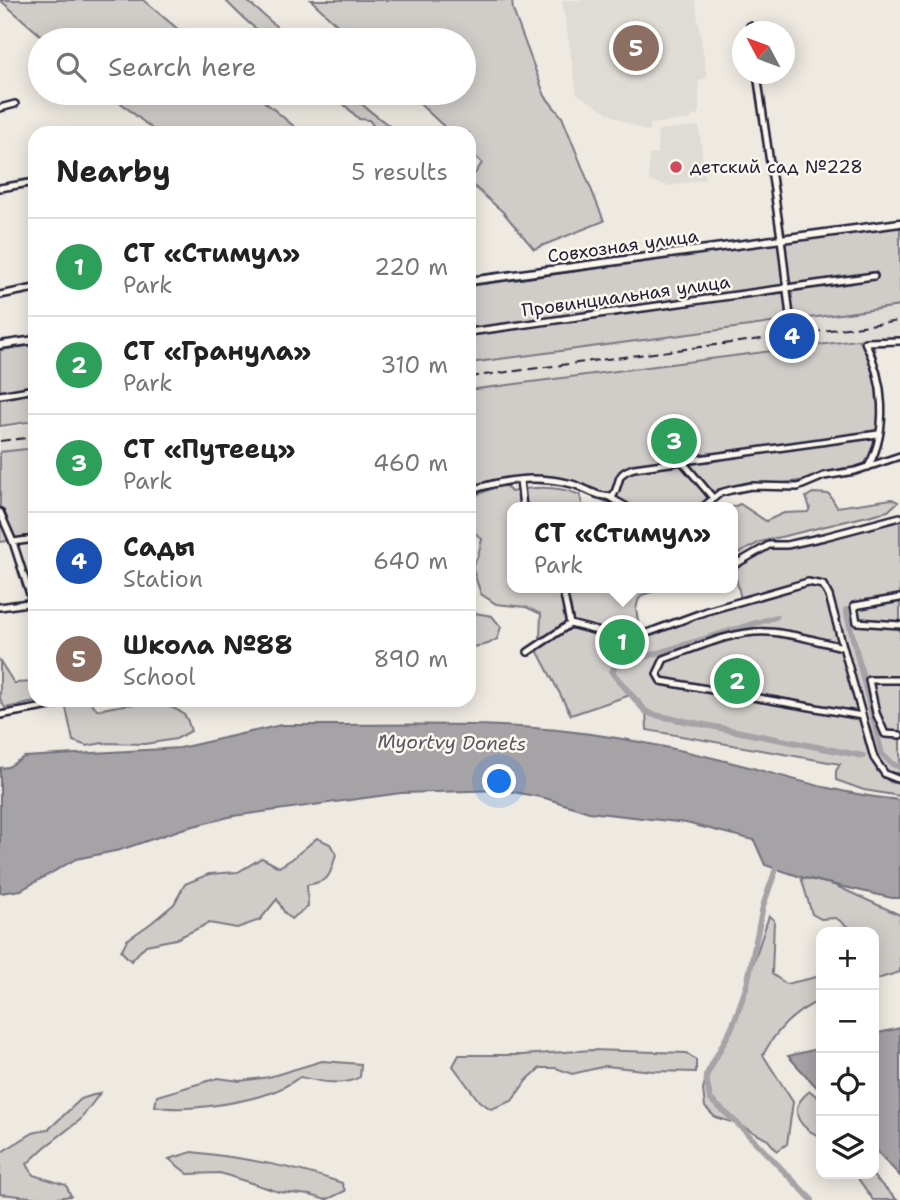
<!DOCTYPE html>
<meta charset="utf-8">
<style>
:root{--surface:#fff;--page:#f6f6f6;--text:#222;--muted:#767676;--line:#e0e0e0;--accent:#d1495b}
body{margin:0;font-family:"Shantell Sans",sans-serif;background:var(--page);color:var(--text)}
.controls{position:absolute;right:21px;bottom:21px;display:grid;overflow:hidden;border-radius:14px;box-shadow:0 4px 18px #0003}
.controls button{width:63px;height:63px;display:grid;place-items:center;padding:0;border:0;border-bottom:2px solid var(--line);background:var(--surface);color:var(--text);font:35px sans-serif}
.compass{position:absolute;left:732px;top:21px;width:63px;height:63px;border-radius:50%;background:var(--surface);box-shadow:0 4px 18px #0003;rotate:311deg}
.you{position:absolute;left:500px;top:782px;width:24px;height:24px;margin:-18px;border:5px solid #fff;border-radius:50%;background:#1a73e8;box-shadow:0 0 0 10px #1a73e833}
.badge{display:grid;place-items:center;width:46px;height:46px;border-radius:50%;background:var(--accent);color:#fff;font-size:23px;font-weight:700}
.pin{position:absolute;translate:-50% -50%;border:4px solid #fff;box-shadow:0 2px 7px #0006}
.popup{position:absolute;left:507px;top:502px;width:231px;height:91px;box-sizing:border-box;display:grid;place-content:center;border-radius:14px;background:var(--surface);filter:drop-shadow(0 2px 5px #0005);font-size:23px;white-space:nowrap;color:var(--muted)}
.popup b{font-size:26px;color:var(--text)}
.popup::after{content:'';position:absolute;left:50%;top:100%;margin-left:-14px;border:14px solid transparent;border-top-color:var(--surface)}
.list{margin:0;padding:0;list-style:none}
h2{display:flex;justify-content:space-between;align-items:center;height:91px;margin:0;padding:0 28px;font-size:30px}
h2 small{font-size:23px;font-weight:400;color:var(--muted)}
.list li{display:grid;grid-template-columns:46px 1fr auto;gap:21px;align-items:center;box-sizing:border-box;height:98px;padding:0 28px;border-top:2px solid var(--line)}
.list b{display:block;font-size:26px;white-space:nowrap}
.list p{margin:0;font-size:23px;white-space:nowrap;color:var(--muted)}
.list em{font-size:23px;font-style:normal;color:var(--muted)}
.icon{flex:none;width:38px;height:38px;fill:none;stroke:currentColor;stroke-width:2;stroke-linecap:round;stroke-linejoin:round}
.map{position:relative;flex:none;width:900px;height:1200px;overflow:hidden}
.search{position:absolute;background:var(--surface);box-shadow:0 4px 18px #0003;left:28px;top:28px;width:448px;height:77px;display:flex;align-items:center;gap:18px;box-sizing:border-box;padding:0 24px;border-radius:38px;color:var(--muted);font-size:26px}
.panel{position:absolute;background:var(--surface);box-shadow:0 4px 18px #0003;left:28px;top:126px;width:448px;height:581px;border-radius:21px}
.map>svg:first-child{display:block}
</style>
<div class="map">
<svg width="900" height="1200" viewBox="0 0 900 1200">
<rect width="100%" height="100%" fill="#eeeae2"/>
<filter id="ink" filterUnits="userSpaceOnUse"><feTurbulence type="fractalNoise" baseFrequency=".0143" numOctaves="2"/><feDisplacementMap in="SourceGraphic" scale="14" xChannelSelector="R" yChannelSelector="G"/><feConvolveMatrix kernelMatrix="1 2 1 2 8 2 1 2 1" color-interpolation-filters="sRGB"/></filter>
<g filter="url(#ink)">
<g fill="#dfdbd5">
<polygon points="562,0 695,0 707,78 699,80 699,115 692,116 691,119 650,124 650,131 645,131 615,117 577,94"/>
<polygon points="699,126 705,179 670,186 649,181 649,155 657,153 658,130"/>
<polygon points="900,304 900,341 469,392 469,359"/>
<polygon points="35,423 35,448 0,452 0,429"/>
</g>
<g fill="#d0cdc9" stroke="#797882" stroke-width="2">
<polygon points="0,0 143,0 191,40 46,40"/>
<path d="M228,0H246L276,26L275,31L286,40C261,40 243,17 226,1Z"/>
<polygon points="311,0 512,0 513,10 545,96 562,117 604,221 534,249 503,212 469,182 482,163 469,150 469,133 451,133 408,93 464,93 464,40 353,40"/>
<polygon points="109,93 254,93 302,133 157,133"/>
<path d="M332,93H345L355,96C360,106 388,124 399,133H379L369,120L359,119Z"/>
<polygon points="900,226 900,306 469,363 469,286"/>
<path d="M872,338C882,391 895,419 864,468H843L812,479L724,492L708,507H616L583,490L565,485L535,483H515L476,487L469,489V390Z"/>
<polygon points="35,345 35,421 0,426 0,350"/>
<polygon points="35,448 35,539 19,545 13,540 0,542 0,452"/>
<path d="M498,486H506L511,492C534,486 558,486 580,495L583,507H512V588H665L642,595L638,601L636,609L638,621L632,633L619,632L631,635L741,599L733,564L768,547L861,526L900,514V773L878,772L890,782L900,784V796L864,790L836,780V771L840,764L647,730L646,709L633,694L571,715L536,648L576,623L566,622L551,635L540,637L541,614L526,607L496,604L481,594L472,567L478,556L482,539L469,528V498Z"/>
<polygon points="813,493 829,494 837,507 892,499 898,502 888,511 760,542 732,557 733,507 740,504 766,521 784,513 808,512 810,508 806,497"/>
<polygon points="469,612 492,616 501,627 497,639 488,644 469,648"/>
<path d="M0,661L14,683L35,682V700H88L98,710C121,704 167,697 185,716C188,719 189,726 191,731L176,739L145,744L103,743L87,746L73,741L66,708L45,700L5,708L0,699Z"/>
<path d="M317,838L330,844L336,854C330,876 330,881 307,885L308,907L291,919L284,912L277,899L260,920L237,928L209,923L176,939L146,945L131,961L121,951L127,940L150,924L174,904L185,884L209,874L238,872L262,858L279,867L292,859Z"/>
<polygon points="801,877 834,885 900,915 900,972 874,980 874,932 855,932 836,918 821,919 812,914"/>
<path d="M769,916L774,920L772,974L786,984L821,976V1000C795,1011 776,1030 763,1055L793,1102L787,1144L777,1151L768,1140L738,1124L715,1117L705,1107L703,1090L706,1076L733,1025Z"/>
<polygon points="592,1050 686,1053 696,1060 696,1072 653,1071 606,1066 572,1074 556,1068 540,1068 526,1081 512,1101 491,1109 479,1101 453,1066 459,1055 522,1055"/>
<path d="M322,1061L361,1064L360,1077C343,1087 318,1081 300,1077C292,1082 284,1088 275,1091C247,1102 184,1113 155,1106L157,1096L218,1078L240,1081L269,1077Z"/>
<path d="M810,1091L821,1100V1137C798,1127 786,1109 810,1091Z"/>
<polygon points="100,1093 80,1120 45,1147 27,1164 33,1175 66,1185 71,1196 51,1199 0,1194 0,1153 33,1133 49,1129 81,1099"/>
<path d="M192,1152C243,1158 293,1166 342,1183L345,1191L326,1200L310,1195L279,1192L220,1173L188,1174L169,1159Z"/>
<polygon points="855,1174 871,1174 897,1200 873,1200"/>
</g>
<g fill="#a6a3a7" stroke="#716f7c" stroke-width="2">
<path d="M281,725C385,726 502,719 604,736C651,743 699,754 745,766C796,780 846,795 900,800V898H892L801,877L765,865L754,840L686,823L589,812L545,798L503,790L401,793L233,816L182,829L120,850L76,859L21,890L0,893V768L8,767L24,757L180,748Z"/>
<polygon points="900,1028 900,1176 874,1148 874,1034"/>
<polygon points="821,1048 821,1092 788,1056"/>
</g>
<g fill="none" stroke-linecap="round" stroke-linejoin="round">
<g stroke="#a6a3a7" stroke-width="6">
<polyline points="846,610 882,754 892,764 900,767"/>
<polyline points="776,617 615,666 612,672 645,711 654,715 863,756"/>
<polyline points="778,863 763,906 747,985 733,1025 706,1076 710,1099 738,1124 812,1200"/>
</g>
<defs>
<g id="minor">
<polyline points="750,26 751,32"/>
<polyline points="757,74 781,238 791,325"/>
<polyline points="0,108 15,104"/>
<polyline points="0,188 35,182"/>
<polyline points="0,295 35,288"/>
<polyline points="469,332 874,276"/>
<polyline points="0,395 35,389"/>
<polyline points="681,460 713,498"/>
<path d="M868,467C889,429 884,380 865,342L900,341"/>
<polyline points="520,480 523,507"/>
<path d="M469,491C504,479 535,475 572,484C587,488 596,498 613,496C622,481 614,474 634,468L878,434"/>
<polyline points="609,497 627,507"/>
<polyline points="703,507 720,493 731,490 751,486 798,487 824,476 855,471 900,456"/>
<polyline points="0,512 13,542 35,610"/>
<polyline points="13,542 35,539"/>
<polyline points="736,564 769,545 787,545 824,537 900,517"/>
<polyline points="559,588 564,595 570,624 624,638 639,636 707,611 808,582 823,585 829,596 874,758 885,774 900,780"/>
<polyline points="900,598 854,606 857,622 900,625"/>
<polyline points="0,607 35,602"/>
<path d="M843,647C819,642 793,633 768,632C733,630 696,648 664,659L657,674L661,681L862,716"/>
<polyline points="528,652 570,624"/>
<polyline points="900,680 869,680 876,713 885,734 900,735"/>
<polyline points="0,715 56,705 67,700"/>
</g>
<g id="tertiary">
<polyline points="469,281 900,223"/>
<polyline points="0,345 35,340"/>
</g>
</defs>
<use href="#minor" stroke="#22223b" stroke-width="10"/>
<use href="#tertiary" stroke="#22223b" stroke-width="11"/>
<use href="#minor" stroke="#fbf7ec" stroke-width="5"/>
<use href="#tertiary" stroke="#fbf7ec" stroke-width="6"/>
<g stroke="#22223b" stroke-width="2" stroke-dasharray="10 5" stroke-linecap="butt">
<polyline points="469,377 900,321"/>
<polyline points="0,441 35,437"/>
</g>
</g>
</g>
<circle fill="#d1495b" stroke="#fbf7ec" stroke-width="2.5" cx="676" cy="167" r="7"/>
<g text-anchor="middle" stroke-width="5" stroke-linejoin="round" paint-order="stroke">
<g font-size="18" fill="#22223b" stroke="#fbf7ec" text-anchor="start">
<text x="690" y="173">детский сад №228</text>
</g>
<g font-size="18" fill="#22223b" stroke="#fbf7ec">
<text transform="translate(623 246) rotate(-8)" y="6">Совхозная улица</text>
<text transform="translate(626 296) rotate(-8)" y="6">Провинциальная улица</text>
</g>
<g font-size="19" font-style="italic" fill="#575666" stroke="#fbf7ec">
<text transform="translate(452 742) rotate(1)" y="7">Myortvy Donets</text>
</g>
</g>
</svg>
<div class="controls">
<button>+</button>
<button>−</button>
<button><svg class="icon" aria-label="locate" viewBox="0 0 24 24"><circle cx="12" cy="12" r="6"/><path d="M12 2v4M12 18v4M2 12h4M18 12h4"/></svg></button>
<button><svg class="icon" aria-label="layers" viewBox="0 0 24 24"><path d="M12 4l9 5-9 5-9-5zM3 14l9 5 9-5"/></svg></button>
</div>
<svg class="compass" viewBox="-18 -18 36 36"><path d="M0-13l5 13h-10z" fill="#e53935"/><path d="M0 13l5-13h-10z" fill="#767676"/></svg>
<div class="you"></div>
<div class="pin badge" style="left:622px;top:642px;background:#2e9e5b">1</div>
<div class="popup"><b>СТ «Стимул»</b>Park</div>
<div class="pin badge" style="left:737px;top:681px;background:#2e9e5b">2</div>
<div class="pin badge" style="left:674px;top:441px;background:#2e9e5b">3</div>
<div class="pin badge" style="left:792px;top:336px;background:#1a4fb4">4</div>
<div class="pin badge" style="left:636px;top:48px;background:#8d6e63">5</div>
<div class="search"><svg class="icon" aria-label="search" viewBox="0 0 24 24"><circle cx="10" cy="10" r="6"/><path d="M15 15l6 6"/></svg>Search here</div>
<section class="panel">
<h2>Nearby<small>5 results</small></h2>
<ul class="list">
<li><span class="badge" style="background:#2e9e5b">1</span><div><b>СТ «Стимул»</b><p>Park</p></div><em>220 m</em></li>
<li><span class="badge" style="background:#2e9e5b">2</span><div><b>СТ «Гранула»</b><p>Park</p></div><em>310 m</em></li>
<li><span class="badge" style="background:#2e9e5b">3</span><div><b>СТ «Путеец»</b><p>Park</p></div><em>460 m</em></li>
<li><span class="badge" style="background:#1a4fb4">4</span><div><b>Сады</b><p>Station</p></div><em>640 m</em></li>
<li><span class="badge" style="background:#8d6e63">5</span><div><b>Школа №88</b><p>School</p></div><em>890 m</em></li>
</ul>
</section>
</div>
